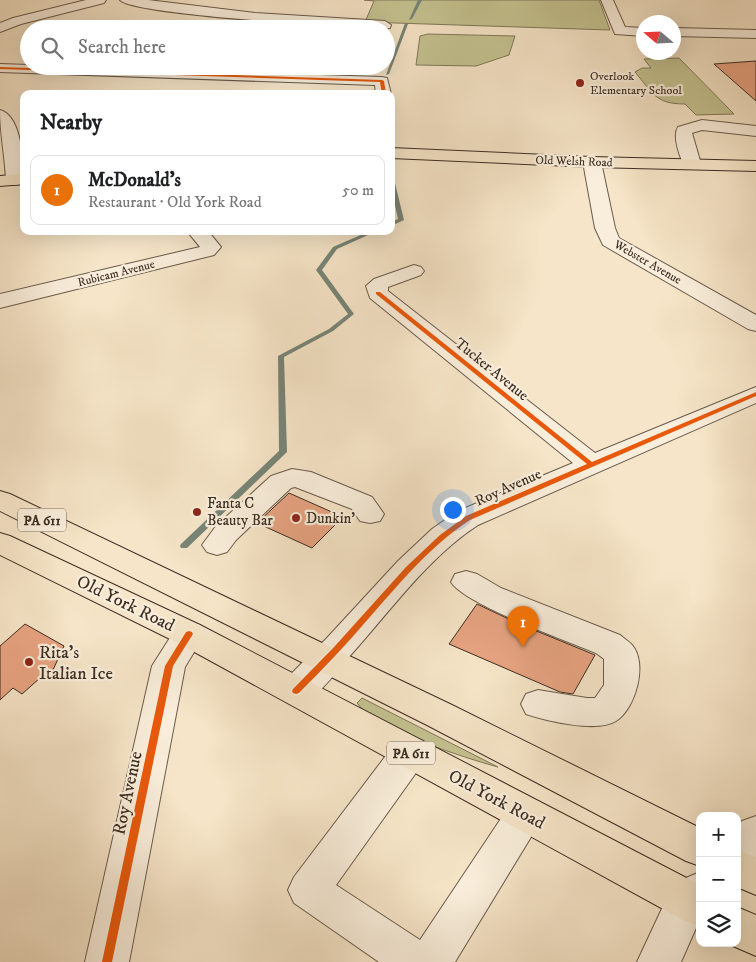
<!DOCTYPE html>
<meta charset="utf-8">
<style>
:root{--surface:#fff;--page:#f2f2f2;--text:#202124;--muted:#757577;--line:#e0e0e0;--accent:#8f2418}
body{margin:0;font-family:"IM FELL DW Pica",serif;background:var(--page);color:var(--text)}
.controls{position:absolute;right:15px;bottom:15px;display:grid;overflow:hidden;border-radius:10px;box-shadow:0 5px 20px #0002}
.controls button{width:45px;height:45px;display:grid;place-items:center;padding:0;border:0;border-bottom:1px solid var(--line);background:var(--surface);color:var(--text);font:25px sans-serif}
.compass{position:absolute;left:636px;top:15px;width:45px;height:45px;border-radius:50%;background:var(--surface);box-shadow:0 5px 20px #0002;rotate:289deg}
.you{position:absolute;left:452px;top:509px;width:18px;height:18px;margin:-12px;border:4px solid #fff;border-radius:50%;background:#1a73e8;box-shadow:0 0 0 8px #1a73e833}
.badge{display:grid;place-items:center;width:32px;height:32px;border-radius:50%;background:var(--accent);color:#fff;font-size:16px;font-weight:700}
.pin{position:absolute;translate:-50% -41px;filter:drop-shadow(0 1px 2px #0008)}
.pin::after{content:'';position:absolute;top:26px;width:18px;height:15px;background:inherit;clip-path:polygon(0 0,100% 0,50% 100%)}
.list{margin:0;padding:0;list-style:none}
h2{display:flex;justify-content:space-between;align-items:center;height:65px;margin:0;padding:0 20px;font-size:21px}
h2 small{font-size:16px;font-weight:400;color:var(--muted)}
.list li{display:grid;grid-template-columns:32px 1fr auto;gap:15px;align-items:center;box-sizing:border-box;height:70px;margin:0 10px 10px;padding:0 10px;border:1px solid var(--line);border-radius:10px}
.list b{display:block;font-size:19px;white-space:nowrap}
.list p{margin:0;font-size:16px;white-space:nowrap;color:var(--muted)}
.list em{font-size:16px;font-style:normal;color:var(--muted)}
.icon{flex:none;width:28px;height:28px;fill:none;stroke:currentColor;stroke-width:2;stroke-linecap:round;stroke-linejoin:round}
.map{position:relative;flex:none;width:756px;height:962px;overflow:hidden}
.search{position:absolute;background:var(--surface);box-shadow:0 5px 20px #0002;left:20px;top:20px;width:375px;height:55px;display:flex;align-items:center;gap:12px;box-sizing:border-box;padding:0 18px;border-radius:28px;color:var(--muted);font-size:19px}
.panel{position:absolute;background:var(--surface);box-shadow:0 5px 20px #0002;left:20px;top:90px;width:375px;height:145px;border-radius:10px}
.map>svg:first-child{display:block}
</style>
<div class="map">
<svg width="756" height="962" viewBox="0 0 756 962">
<rect width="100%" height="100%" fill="#f6e5c8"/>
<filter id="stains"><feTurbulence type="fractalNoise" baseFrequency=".004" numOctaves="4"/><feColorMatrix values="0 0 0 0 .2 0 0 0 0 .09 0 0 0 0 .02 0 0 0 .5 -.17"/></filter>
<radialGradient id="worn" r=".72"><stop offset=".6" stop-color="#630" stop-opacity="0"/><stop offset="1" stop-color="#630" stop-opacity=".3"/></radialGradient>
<g fill="#c4c290" stroke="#80785a">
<polygon points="364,0 599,0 610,30 365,22 374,1"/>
<polygon points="428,34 515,36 509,55 476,66 416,65 420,36"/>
<path d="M679,58L734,114L696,115L685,104C655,104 653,93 635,72L642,68H651L644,59Z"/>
<path d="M362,698L498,767C465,758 376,730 357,703Z"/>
</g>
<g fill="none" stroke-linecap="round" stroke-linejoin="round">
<g fill="#778577" fill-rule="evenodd">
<polygon points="418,0 422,0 412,19 409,20"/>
<polygon points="405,23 408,24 389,74 386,75"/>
<polygon points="391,174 393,175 404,220 391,226 391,222 398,219 391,187"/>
<polygon points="370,231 377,231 337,249 322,270 354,314 333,331 284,357 287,452 187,548 181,548 180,546 181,544 279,451 278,356 329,329 348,314 316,270 333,247"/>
</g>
</g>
<g fill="#e8a482" stroke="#3c2d23">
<polygon points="756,61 756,101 714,64"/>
<polygon points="289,493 343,517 312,548 257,523"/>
<polygon points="477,604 517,623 595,655 573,694 560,692 449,644"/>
<polygon points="25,624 64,646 52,672 44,680 40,678 22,694 13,688 0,700 0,646"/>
</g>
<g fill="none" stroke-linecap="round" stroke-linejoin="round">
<defs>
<g id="minor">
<polygon points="86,0 106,0 104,3 21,24 0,32 0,23 13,18"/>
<path d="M120,0H148L255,13L385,21L391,25L390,28L384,29C350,27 133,15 120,0Z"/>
<polygon points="601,0 613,0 625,27 644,28 644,36 615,34"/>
<polygon points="674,28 756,30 756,38 674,36"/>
<polygon points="0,64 29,65 29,66 382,77 387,78 391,94 376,94 375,85 0,72"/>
<path d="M0,110C22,116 23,162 24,180L21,184L15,185L9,184L6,180C5,157 0,133 0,110Z"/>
<path d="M702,120L756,126V136L702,130L692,133L701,164L698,168L692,169L686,168C680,159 672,136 678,127Z"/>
<polygon points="592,157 598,158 601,162 615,228 619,238 756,315 756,331 748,329 603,245 595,228 583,162 586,158"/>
<polygon points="187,231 208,231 221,247 214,255 0,308 0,294 200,247"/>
<path d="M414,265L421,267L424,271L421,275L388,287V291L595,453L756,387V403L478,525C426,559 390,612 348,658C336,672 324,689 309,700C301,706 293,703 284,701L279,691L284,681L326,639L398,561L432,529L458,511L573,463L370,298L366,286L374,279Z"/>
<polygon points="292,469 311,472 372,497 384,514 380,521 370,523 360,521 352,509 295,487 291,488 236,540 227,552 217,555 207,552 202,545 216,526 271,476"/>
<path d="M466,571L477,574L501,588L620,635C623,638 629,641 632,645C648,663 636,708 616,721C597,733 547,721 526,714L521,704L526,694L538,690L587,698H595L604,685V659L596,653C567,641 464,604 451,582L455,574Z"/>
<polygon points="189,622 200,625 205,634 185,667 129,962 85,962 152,666 178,625"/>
<polygon points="410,737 423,741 428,752 423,763 336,885 420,940 512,802 526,797 540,802 545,814 455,962 379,962 294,903 288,890 294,877 397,741"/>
<polygon points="756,816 756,862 751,869 737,874 737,827 742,821"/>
<polygon points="700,872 700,919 681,962 637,962 672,887 686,878"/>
</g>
<g id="major">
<polygon points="391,148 592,157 756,161 756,171 592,167 391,158"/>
<polygon points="24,174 24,184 0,186 0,176"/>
</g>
<g id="highway">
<polygon points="0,491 10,494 452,705 700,828 700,866 686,861 427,725 0,511"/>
<polygon points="0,533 10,536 200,625 700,885 700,926 685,921 178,643 0,555"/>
<polygon points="737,850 756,857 756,895 737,887"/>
<polygon points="737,907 756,915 756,956 726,943 737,943"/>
</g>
</defs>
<use href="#minor" stroke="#6a5b4c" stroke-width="2"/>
<use href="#major" stroke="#3c2d23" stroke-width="2"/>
<use href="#highway" stroke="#3c2d23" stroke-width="2"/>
<use href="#minor" fill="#f9eedb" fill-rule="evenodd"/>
<use href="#major" fill="#f6e5c8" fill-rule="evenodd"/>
<use href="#highway" fill="#f6e5c8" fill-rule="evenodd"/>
<defs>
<g id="cycleway">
<polygon points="0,67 382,80 384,81 386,94 382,94 380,82 0,69"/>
<path d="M376,292H380L592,462L754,393L756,392V396L470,520C430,546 401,582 369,618C347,644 323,669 299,693L296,694L293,693L292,691L293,689L335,646L406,567L440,535L466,516L587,464L376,294Z"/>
<polygon points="189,631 192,632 193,634 173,666 112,962 102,962 165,666 186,632"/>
</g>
</defs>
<use href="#cycleway" stroke="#f9eedb" stroke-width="3"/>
<use href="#cycleway" fill="#e8590c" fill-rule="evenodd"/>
</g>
<g fill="#8f2418" stroke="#f9eedb" stroke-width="2">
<circle cx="580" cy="83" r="5"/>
<circle cx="197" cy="512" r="5"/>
<circle cx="296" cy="518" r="5"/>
<circle cx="29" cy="662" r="5"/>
</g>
<g text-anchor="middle" stroke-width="4.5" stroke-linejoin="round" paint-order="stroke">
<g font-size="12" fill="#3c2d23" stroke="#f9eedb" text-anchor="start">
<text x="590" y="80">Overlook<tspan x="590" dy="14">Elementary School</tspan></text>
</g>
<g font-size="12" fill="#3c2d23" stroke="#f9eedb">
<text transform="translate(574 161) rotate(2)" y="4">Old Welsh Road</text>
<text transform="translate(648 262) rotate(30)" y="4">Webster Avenue</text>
<text transform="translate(116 273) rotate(-14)" y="4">Rubicam Avenue</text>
</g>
<g fill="#f9eedb" stroke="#75675a" stroke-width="1">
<rect x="18" y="508.5" width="48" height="23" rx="4"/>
<rect x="387" y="741.5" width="48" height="23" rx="4"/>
</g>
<g font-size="14" font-weight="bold" fill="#3c2d23">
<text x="42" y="525">PA 611</text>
<text x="411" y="758">PA 611</text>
</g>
<g font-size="15" fill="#3c2d23" stroke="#f9eedb">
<text transform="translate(492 369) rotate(39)" y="5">Tucker Avenue</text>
<text transform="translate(508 487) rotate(-24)" y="5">Roy Avenue</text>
</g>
<g font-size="15" fill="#3c2d23" stroke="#f9eedb" text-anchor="start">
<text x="207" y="508">Fanta C<tspan x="207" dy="17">Beauty Bar</tspan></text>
<text x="306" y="523">Dunkin'</text>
</g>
<g font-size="18" fill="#3c2d23" stroke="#f9eedb">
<text transform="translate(126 603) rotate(26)" y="6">Old York Road</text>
<text transform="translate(127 793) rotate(-78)" y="6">Roy Avenue</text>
<text transform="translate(497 799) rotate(28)" y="6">Old York Road</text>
</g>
<g font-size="18" fill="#3c2d23" stroke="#f9eedb" text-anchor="start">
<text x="39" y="658">Rita's<tspan x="39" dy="21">Italian Ice</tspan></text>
</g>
</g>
<rect width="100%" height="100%" filter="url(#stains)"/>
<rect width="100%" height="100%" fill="url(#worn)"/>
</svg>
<div class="controls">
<button>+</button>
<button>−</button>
<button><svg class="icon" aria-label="layers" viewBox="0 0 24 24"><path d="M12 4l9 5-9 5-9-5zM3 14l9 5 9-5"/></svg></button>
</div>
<svg class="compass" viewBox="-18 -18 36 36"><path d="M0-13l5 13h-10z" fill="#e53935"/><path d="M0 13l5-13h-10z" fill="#757577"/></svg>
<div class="you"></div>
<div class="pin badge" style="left:523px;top:647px;background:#e8710a">1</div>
<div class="search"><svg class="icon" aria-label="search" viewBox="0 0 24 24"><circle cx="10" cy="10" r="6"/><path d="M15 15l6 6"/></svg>Search here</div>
<section class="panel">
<h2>Nearby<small></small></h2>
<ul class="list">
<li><span class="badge" style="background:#e8710a">1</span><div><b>McDonald's</b><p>Restaurant · Old York Road</p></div><em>50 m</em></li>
</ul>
</section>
</div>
